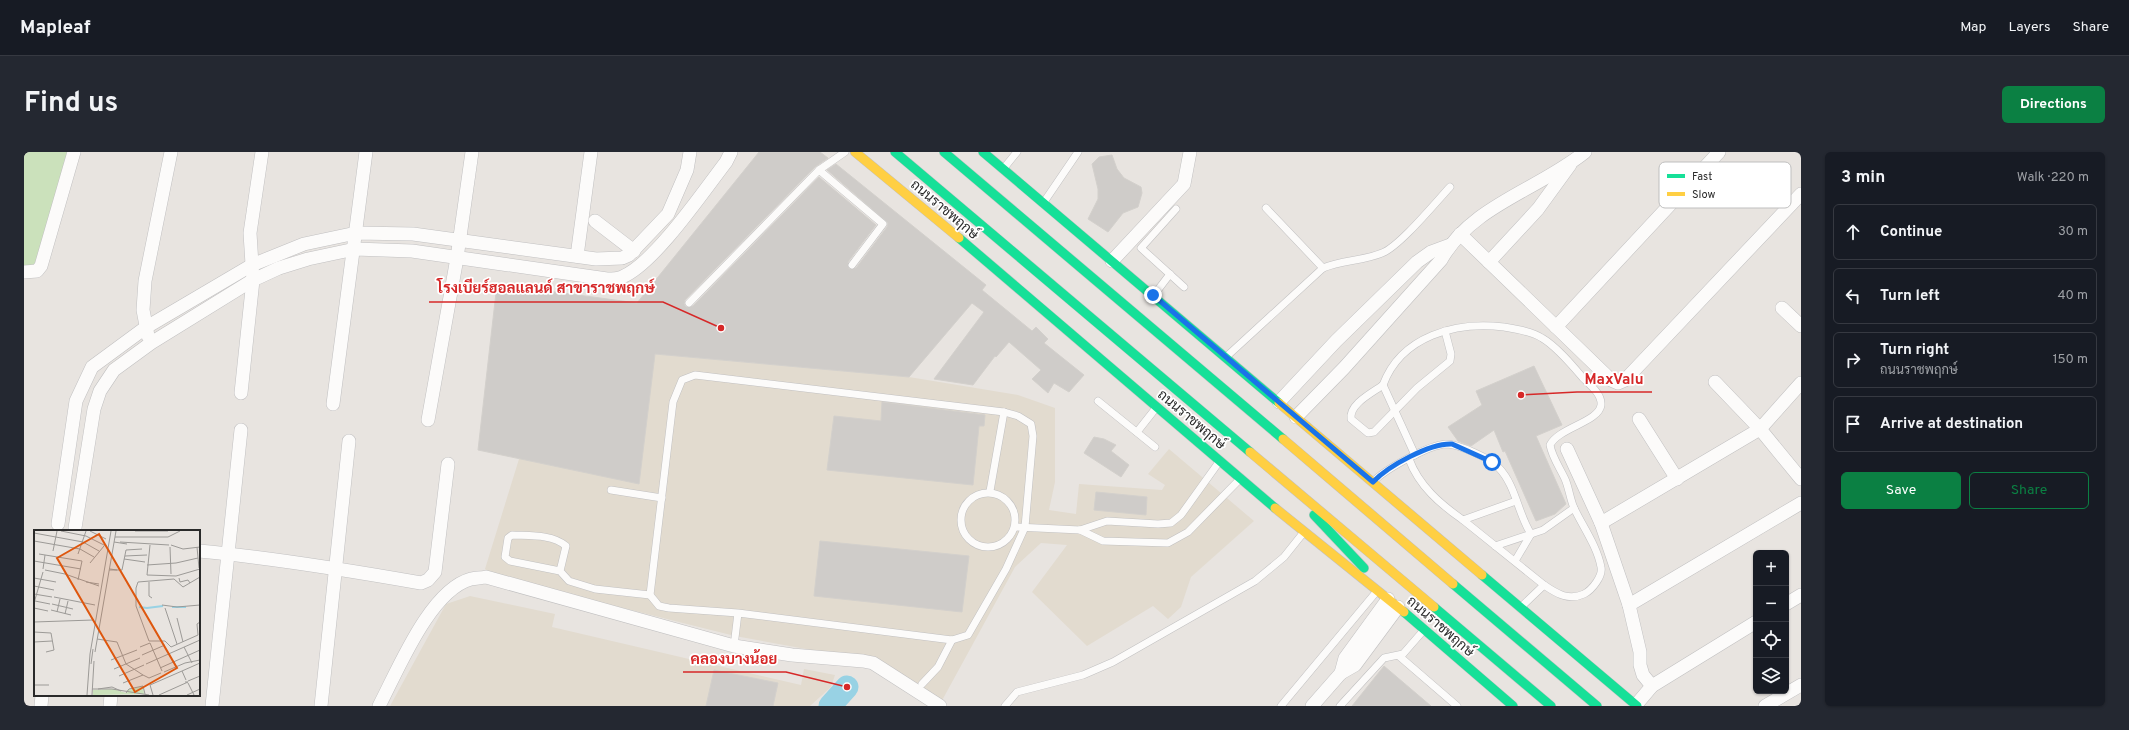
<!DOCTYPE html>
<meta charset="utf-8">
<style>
:root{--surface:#171b24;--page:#242831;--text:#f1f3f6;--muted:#9ea1a6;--line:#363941;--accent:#0b8043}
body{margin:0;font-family:Overpass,Sarabun,sans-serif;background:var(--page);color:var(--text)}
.controls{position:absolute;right:12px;bottom:12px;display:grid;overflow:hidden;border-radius:6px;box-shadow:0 1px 3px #0004}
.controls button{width:36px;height:36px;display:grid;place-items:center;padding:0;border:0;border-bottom:1px solid var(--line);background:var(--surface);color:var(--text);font:20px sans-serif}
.stop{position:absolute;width:12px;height:12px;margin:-9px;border:3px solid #1a73e8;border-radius:50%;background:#fff}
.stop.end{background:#1a73e8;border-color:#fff;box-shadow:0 1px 4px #0008}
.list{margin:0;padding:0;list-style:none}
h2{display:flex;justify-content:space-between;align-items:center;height:52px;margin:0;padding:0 16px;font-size:17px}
h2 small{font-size:13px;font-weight:400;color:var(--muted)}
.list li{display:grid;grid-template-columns:26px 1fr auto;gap:12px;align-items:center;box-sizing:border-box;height:56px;margin:0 8px 8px;padding:0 8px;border:1px solid var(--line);border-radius:6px}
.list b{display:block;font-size:15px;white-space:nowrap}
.list p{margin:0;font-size:13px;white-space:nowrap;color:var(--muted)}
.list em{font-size:13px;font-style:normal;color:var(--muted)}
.actions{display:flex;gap:8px;padding:12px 16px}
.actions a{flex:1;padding:9px 0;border:1px solid var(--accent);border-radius:6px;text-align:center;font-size:14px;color:var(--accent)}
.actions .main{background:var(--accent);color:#fff}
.icon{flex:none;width:22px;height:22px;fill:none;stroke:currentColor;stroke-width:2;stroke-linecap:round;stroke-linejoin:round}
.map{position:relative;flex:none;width:1777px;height:554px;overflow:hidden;border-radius:6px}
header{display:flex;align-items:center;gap:24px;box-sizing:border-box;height:56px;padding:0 20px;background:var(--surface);border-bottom:1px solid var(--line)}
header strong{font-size:19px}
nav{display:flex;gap:22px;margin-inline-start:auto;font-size:14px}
.intro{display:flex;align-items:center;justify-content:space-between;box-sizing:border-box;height:96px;padding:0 24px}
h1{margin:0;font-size:28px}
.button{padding:10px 18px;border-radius:6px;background:var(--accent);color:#fff;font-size:14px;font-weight:700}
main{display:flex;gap:24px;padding:0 24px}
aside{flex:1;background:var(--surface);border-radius:6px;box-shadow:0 1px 3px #0004}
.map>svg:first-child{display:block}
</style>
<header>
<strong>Mapleaf</strong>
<nav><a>Map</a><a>Layers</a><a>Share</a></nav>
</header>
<div class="intro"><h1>Find us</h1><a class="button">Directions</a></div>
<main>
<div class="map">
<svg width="1777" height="554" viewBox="0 0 1777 554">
<rect width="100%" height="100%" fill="#e8e4e0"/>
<g fill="#e2dbcf">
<polygon points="631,202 885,225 994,243 1031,256 1031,330 1025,358 1052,362 1055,332 1138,338 1141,333 1124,322 1145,297 1230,369 1167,425 1157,455 1144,467 1129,454 1063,494 1008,440 1043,393 1017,391 991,415 915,554 848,509 711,484 467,423 461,417 495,307"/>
<polygon points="446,444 531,462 528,475 777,533 780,517 811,523 807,535 786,554 366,554 422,452"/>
</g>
<polygon fill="#cbe1bb" points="0,0 50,0 17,114 0,120"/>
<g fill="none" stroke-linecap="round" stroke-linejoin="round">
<polyline stroke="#98d2e4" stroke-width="23" points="806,554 823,535"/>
</g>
<g fill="#cfccc9" stroke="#d3d0cc">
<polygon points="735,0 796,0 804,6 791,15 661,148 660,152 662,155 669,154 795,25 852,73 824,110 825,117 832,116 863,75 864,71 803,18 812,12 962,133 958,138 1008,179 1012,175 1024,187 1020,191 1060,223 1045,240 1030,231 1024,241 1008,227 1017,218 985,190 972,205 971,204 949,233 910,227 960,160 948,151 885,225 631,202 615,332 454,298 473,132 613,151"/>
<polygon points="1088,3 1093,17 1100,26 1117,35 1118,41 1114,55 1099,61 1084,80 1064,67 1074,47 1074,37 1068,12 1075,5"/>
<polygon points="1510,214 1538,273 1512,284 1542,352 1531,362 1512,369 1481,299 1479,300 1470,278 1447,294 1434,289 1424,275 1458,253 1452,239"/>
<polygon points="858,250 961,263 960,274 955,274 949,333 803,318 810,264 857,269"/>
<polygon points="1070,285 1080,287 1092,293 1087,299 1105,313 1097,325 1060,301"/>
<polygon points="1072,340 1123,345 1122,363 1070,358"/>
<polygon points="796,389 945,404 938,460 790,444"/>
<polygon points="1360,514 1407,554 1328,554"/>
<polygon points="690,518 754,531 749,554 682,554"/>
</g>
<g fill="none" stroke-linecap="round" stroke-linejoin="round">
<defs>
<g id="lane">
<polyline points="980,16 993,0"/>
<polyline points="795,18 859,72 828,113"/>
<polyline points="1020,50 1054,0"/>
<polyline points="1242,56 1299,116"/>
<polyline points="1152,57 1117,96 1160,135"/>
<polyline points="1130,143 1146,122"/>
<polyline points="665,151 795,18 821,0"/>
<path d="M1202,205L1299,116C1318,108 1339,109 1358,101C1375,95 1412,50 1426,35"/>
<path d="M1359,233C1348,241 1325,252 1327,267L1344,281L1350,280L1393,236L1426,209L1427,202L1421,179"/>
<polyline points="1074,249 1131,295"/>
<polyline points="1113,280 1132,256"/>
<path d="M1391,303L1359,233C1377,184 1432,169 1480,175C1492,177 1507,179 1518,186C1532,194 1548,213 1559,226C1566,233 1578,242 1577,253C1575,270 1534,276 1526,293C1528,305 1536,316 1541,327C1545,336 1546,347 1550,356C1559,375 1573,394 1577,415C1579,424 1568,438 1560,442C1545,449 1533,442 1520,433L1497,455"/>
<path d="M1385,307C1395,334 1416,352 1439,368L1492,349"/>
<path d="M1349,330C1361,317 1405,293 1422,292C1434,292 1468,307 1475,316C1492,334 1494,362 1507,382"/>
<polyline points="587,338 638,346"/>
<polyline points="966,339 980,260"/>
<circle cx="964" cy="368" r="27"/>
<polyline points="1439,368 1520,433"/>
<polyline points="991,375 1056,378 1083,369 1134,372 1147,371 1157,363 1195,310"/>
<polyline points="1056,378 1079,389 1144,391 1164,380 1215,328"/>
<polyline points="1471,394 1519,378 1550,356"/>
<polyline points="1491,409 1507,382"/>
<path d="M536,419L486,409L481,405L484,386L488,383C505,384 528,382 542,394L536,419L545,429L571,437L626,443"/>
<polyline points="710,494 714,461 645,456 635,454 626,443 649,250 658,228 671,223 980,260 994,264 1007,272 1009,284 1001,375 982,417 944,483 928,488 714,461"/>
<polyline points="1375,504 1433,554"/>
<polyline points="898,532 914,515 928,488"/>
<polyline points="981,554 993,540 1059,523 1089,510 1231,429 1260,405 1280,380"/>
<polyline points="1257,554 1353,439"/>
<polyline points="1316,554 1360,506 1379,502 1399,479"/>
</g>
<g id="street">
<polyline points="571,69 610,99"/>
<polyline points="1436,82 1587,228 1594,231 1601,228 1777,42"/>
<polyline points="553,104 567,0"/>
<polyline points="1088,109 1160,32 1166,0"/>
<polyline points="1465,110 1514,57 1546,13"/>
<polyline points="0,120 13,119 17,114 50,0"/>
<polyline points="1758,156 1777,174"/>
<polyline points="1532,175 1695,0"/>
<polyline points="124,184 119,158 121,129 147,0"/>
<polyline points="1691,230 1736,277 1777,327"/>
<polyline points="217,241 229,128 226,81 238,0"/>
<polyline points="1255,250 1312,189 1393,110 1407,100 1426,93"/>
<polyline points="309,252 342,0"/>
<path d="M1272,265L1320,216L1417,108C1448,53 1514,38 1561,0"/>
<polyline points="1615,267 1653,327"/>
<polyline points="404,268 433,106 448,0"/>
<polyline points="1543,297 1577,371 1605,453 1616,500 1616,513 1619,523 1628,534"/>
<polyline points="1577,371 1736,277 1777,231"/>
<polyline points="34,372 52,249 68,215 121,176 228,113 280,92 332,81 389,82 572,107 598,106 605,103 644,62 663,18 666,0"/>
<path d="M51,376L70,257L76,239L90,218L127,191L229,128L255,116L284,107L331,97L388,99L583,127C588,127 594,127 598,125C630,112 679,40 702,10L707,0"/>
<path d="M175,399C250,406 323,418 397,431L404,428L411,420L424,312"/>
<polyline points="1364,447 1321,506 1317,521 1331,513 1374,455"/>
<polyline points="1762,452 1777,443"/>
<polyline points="1605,453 1777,351"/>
<polyline points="1612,553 1628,534 1732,470"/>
<polyline points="17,554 18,543"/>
<polyline points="86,554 87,543"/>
<polyline points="188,554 217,278"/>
<polyline points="297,554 325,289"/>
<path d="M355,554C374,518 406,438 447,427C452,426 457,426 462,425L710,494L768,503L839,509L849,511L916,554"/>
<polyline points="1288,554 1317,521"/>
<polyline points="1741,554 1777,533"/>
</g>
<g id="fast">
<polyline points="871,0 1226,300"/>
<polyline points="920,0 1259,287"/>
<polyline points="959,0 1255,251"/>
<polyline points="935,86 1251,356"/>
<polyline points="1290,363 1340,416"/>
<polyline points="1458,423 1613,554"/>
<polyline points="1429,432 1573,554"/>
<polyline points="1410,455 1527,554"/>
<polyline points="1380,460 1489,554"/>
</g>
<g id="slow">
<polyline points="831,0 935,86"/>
<polyline points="1255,251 1458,423"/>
<polyline points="1259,287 1429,432"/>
<polyline points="1226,300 1410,455"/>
<polyline points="1251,356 1380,460"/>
</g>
</defs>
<use href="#lane" stroke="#c1c0c1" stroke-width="8"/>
<use href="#street" stroke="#c1c0c1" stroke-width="14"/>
<use href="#fast" stroke="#c1c0c1" stroke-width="10"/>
<use href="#slow" stroke="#c1c0c1" stroke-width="10"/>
<use href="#lane" stroke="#fcfbfa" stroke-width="7"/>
<use href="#street" stroke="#fcfbfa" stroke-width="13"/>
<use href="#fast" stroke="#16e098" stroke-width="9"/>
<use href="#slow" stroke="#ffcf43" stroke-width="9"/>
</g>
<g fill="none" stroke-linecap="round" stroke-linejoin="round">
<path stroke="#1a73e8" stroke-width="5" d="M1129,143L1349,330C1364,314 1406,291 1428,292L1468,310"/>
</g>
<g text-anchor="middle" stroke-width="3.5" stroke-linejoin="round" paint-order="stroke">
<g font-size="14" fill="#2a2a2a" stroke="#fff">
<text transform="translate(921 57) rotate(40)" y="5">ถนนราชพฤกษ์</text>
<text transform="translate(1168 267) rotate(40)" y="5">ถนนราชพฤกษ์</text>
<text transform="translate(1417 474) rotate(41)" y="5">ถนนราชพฤกษ์</text>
</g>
</g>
<g transform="translate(10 378)">
<rect width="166" height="166" fill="#e8e4e0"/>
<path d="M109,156L110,164L59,165V160L80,159L92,163L93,160Z" fill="#cbe1bb"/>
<path fill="none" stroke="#98d2e4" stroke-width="2" d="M105,77L113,78L129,76M138,77H152"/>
<path fill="none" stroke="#9c9a97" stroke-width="1" d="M27,1L52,6L72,16M56,1L72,9M101,1H134M0,3L49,12L65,21M81,7H134L146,1M0,11L46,19L60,27M80,12L93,14M86,12L135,15M116,15L113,45L142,46L166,39M137,15L149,19L166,17M136,17L137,44M163,17L165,38M19,21L23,1M5,24L48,31L44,50M44,24L52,1M91,26L113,25M90,29L111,32M0,31L47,39M56,33L70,16M113,35L142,33L164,28M9,39L11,25M11,40L31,44L65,56M75,40H83L76,39M83,40H88L92,20L108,19M166,47L149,57L140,49L104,52L102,58V76L115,111H131L137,117L164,105L163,94L166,92M0,48L22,52M145,48L146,52L154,50L156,53M52,52L65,54M115,52V66L118,68M0,56L20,60M0,64L18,67M20,67L61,75M1,71L16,74M0,73L9,42M18,74L39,79M128,75L143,77L166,75M0,78L14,81M131,78L143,114M17,80L37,85M23,82L26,69M31,84L34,71M143,88L149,112M0,92L59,90M0,102L17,103L20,120L12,122M63,109L83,112L92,134L109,145L115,148L127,143M0,112L18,111M106,117L116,113L128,141M150,117L158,133M61,122L82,1M108,125L131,115M77,130L103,120M57,134L59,119M112,134L166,110M126,138L166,120M80,139L106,128M148,141L166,133M130,142L151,133L166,130M85,146L110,135M154,151L166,146M89,153L109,145M154,153L160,165M0,155H15M58,159H78L115,165M64,159L78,157L87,161M92,163L95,159L109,156L111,164M53,165L56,124L77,1M58,165L60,131M119,165L116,155L148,141L152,150M125,165L154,152H151M153,165L166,159"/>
<path fill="#de570e" fill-opacity="0.15" stroke="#de570e" stroke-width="2" d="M65,4L143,138L101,162L23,28Z"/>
<rect width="166" height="166" fill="none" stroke="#2a2a2a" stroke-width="2"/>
</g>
<rect x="1635" y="10" width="132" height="46" rx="6" fill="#fff" stroke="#bfbfbf" stroke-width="1"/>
<rect x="1643" y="22" width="18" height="4" fill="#16e098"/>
<rect x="1643" y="40" width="18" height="4" fill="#ffcf43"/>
<g font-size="11" fill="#2a2a2a">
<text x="1668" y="28">Fast</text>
<text x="1668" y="46">Slow</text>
</g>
<path fill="none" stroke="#d62828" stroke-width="1.5" d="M697 176L639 150H405M1497 243L1553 240H1628M823 535L762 520H659"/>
<g fill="#d62828" stroke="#fff" stroke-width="1.5">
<circle cx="697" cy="176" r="4"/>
<circle cx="1497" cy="243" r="4"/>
<circle cx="823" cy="535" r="4"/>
</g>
<g font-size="15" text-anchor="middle" font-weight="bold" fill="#d62828" stroke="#fff" stroke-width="3.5" stroke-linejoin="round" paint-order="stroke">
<text x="522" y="141">โรงเบียร์ฮอลแลนด์ สาขาราชพฤกษ์</text>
<text x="1590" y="232">MaxValu</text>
<text x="710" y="512">คลองบางน้อย</text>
</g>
</svg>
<div class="controls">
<button>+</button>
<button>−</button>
<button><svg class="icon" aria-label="locate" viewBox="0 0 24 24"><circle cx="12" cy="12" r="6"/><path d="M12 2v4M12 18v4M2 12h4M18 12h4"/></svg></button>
<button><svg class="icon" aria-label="layers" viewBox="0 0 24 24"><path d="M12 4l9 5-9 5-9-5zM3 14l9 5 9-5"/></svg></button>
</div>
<div class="stop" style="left:1468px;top:310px"></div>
<div class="stop end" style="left:1129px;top:143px"></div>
</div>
<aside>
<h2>3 min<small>Walk · 220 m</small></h2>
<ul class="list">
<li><svg class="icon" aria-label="ahead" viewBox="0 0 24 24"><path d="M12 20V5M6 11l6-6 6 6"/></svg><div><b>Continue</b></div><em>30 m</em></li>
<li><svg class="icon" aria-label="left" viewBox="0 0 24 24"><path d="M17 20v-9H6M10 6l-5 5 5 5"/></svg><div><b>Turn left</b></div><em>40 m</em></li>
<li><svg class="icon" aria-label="right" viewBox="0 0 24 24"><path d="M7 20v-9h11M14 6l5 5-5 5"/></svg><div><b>Turn right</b><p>ถนนราชพฤกษ์</p></div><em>150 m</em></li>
<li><svg class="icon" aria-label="arrive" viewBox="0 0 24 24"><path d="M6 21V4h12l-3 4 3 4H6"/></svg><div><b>Arrive at destination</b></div></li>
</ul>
<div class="actions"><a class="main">Save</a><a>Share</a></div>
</aside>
</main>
